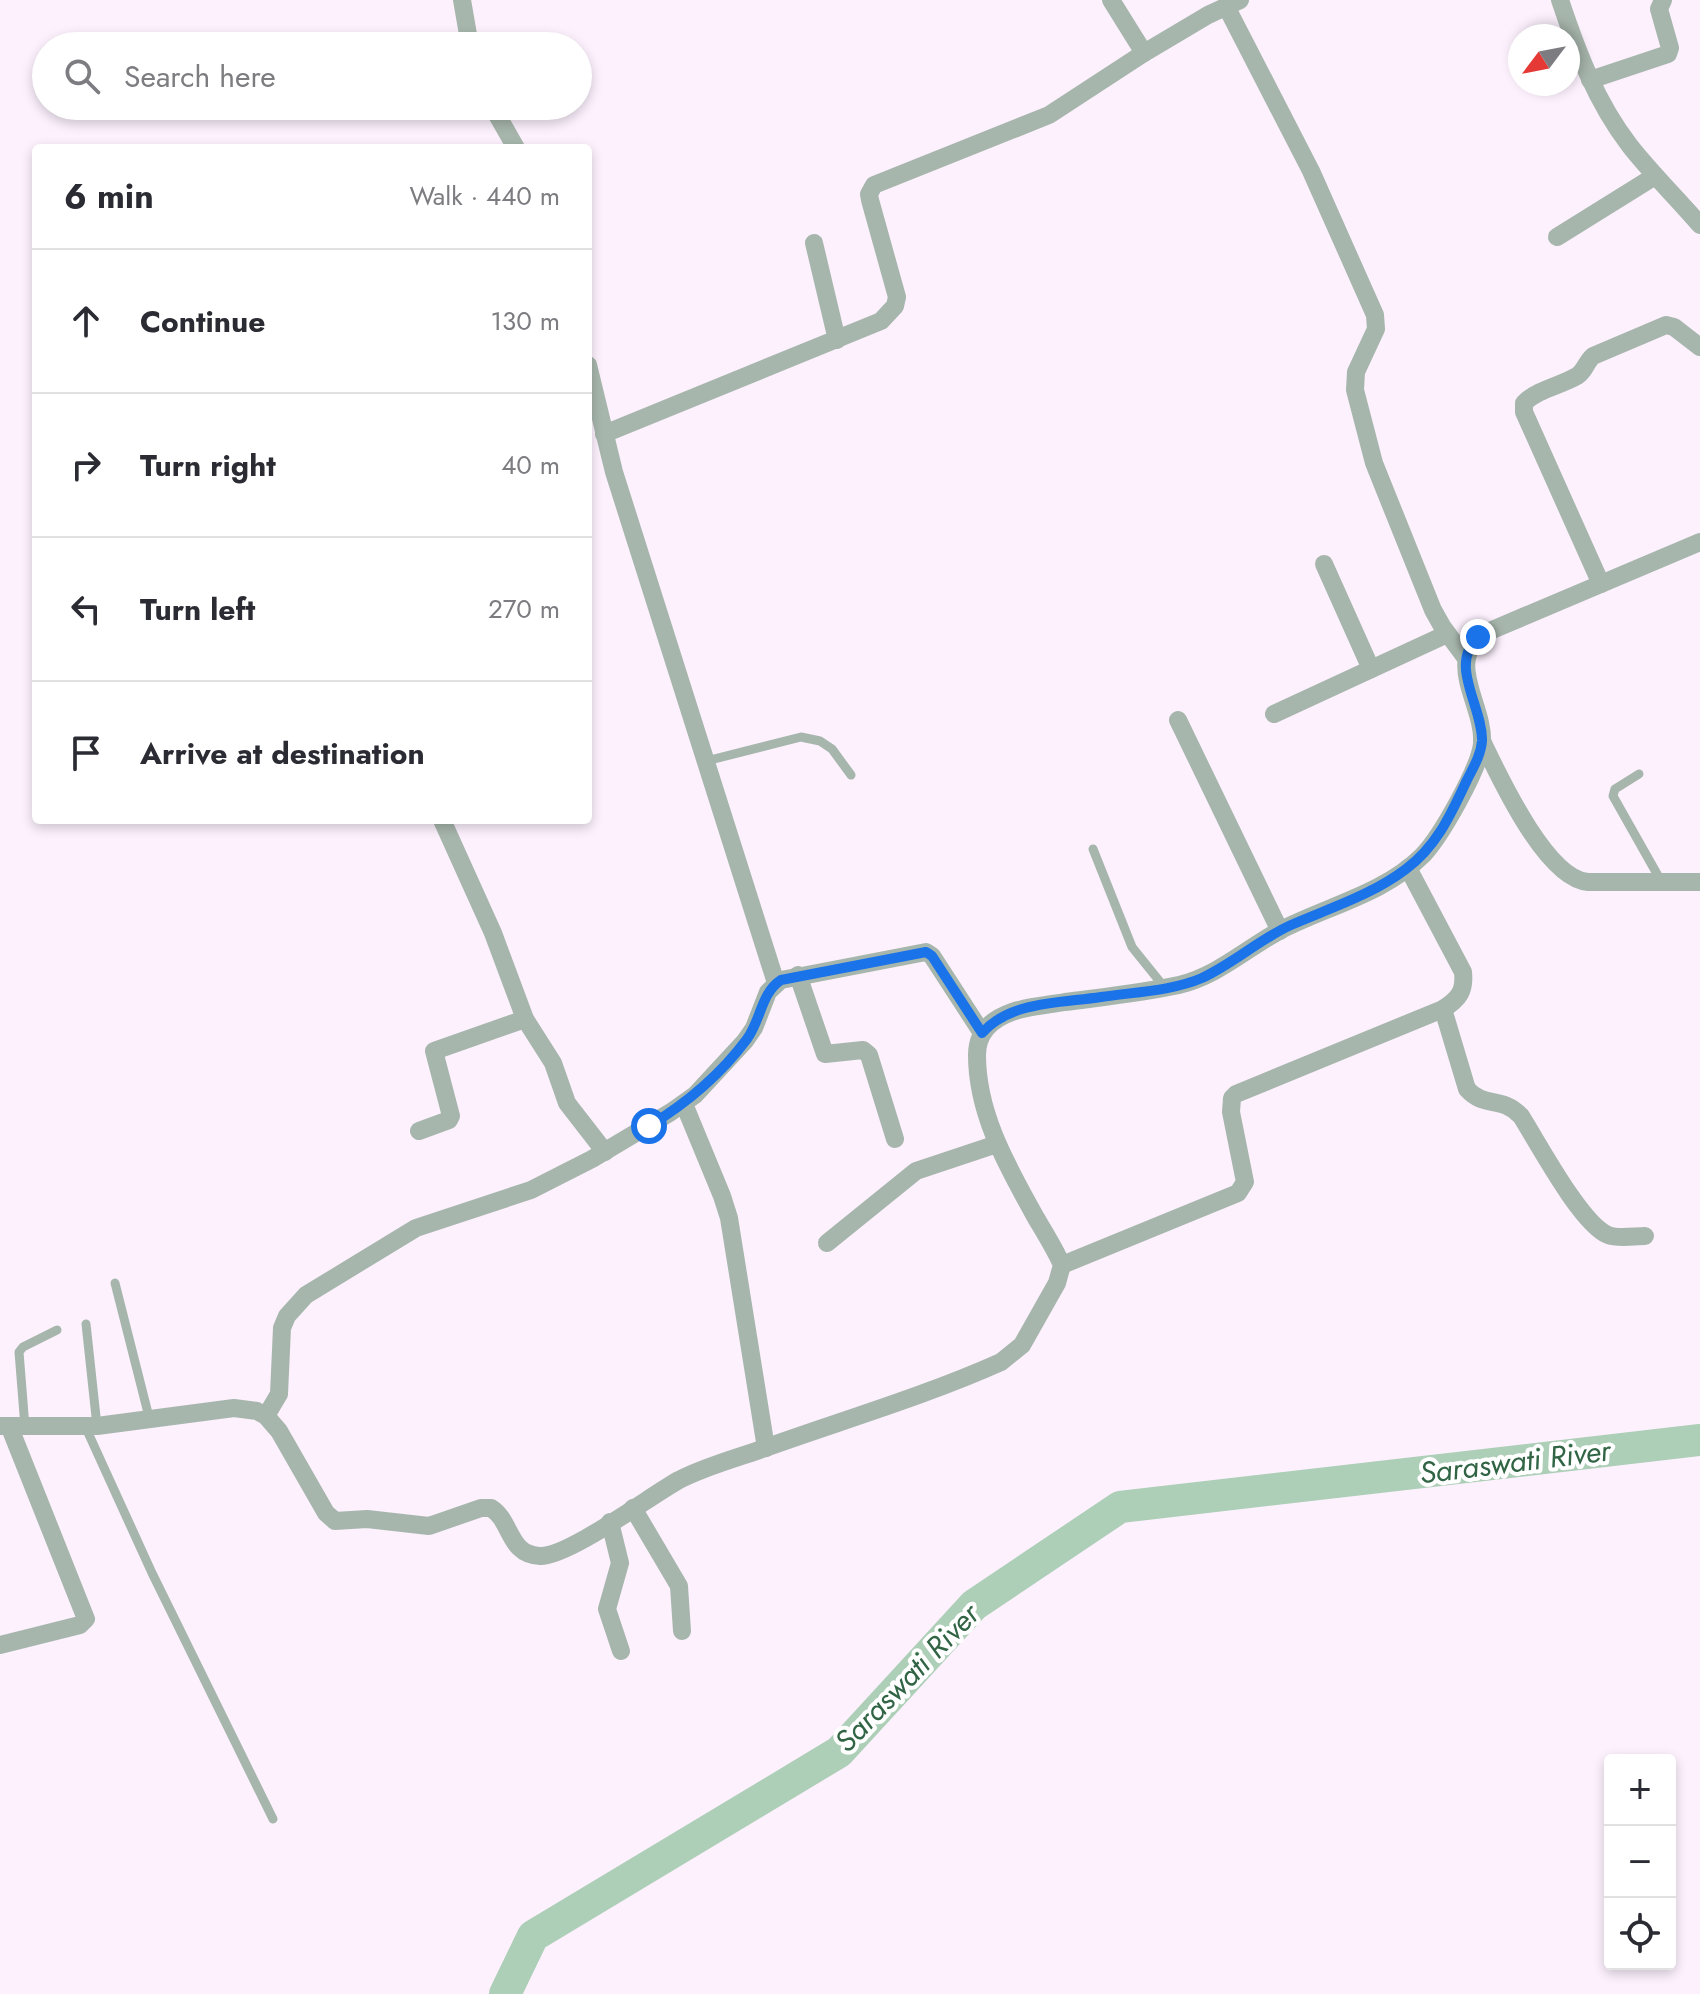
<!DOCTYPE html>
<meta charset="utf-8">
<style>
:root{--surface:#fff;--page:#f7f7f7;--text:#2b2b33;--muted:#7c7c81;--line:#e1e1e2}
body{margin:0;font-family:Jost,sans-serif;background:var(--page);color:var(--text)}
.controls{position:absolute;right:24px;bottom:24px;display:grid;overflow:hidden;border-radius:8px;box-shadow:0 4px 12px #0003}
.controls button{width:72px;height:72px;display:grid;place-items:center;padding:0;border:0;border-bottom:2px solid var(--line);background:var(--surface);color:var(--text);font:40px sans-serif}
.compass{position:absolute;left:1508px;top:24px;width:72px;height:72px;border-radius:50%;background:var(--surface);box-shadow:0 4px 12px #0003;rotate:238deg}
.stop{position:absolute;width:24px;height:24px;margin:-18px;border:6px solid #1a73e8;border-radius:50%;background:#fff}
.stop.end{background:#1a73e8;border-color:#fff;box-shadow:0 2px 8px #0008}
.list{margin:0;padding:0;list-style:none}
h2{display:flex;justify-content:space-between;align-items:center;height:104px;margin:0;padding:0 32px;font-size:34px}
h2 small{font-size:26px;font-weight:400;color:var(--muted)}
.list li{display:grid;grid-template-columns:52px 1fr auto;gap:24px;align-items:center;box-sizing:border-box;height:144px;padding:0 32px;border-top:2px solid var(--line)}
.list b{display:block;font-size:30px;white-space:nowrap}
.list em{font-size:26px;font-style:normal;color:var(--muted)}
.icon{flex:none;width:44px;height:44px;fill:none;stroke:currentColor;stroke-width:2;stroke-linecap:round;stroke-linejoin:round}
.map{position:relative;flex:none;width:1700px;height:1994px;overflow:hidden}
.search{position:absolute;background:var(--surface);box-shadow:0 4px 12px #0003;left:32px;top:32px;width:560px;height:88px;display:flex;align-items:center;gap:20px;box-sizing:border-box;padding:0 28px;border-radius:44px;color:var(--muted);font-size:30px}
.panel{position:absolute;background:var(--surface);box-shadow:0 4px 12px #0003;left:32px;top:144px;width:560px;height:680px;border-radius:8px}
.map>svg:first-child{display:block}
</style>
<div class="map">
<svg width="1700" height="1994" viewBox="0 0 1700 1994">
<rect width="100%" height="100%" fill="#fcf1fd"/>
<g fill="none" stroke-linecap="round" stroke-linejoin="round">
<polyline stroke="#adceb7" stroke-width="32" points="505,1994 533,1936 839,1752 974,1605 1120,1507 1700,1440"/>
<g stroke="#a7b6ac" stroke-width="9">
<polyline points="706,761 801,737 820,741 832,749 851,775"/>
<polyline points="1639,774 1615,789 1613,796 1661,881"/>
<polyline points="1093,849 1132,947 1165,988"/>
<polyline points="115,1283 150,1421"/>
<polyline points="86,1324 97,1426"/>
<polyline points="85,1426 152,1573 273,1819"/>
<polyline points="25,1427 19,1352 23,1347 57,1330"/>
</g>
<g stroke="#a7b6ac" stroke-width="18">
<polyline points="462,0 470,46"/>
<polyline points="1111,0 1144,53"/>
<path d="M1560,0C1577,51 1596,102 1630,146C1652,174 1677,198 1700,225"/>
<polyline points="1226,6 1311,171 1375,315 1376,329 1356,372 1355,390 1374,463 1433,610 1442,626 1465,657"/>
<polyline points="1590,80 1668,54 1670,48 1659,9 1663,0"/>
<polyline points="492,106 516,148"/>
<polyline points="1557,237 1655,176"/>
<polyline points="814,243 837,340"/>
<polyline points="588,365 614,472 776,983"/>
<polyline points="604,434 881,321 895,306 897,297 870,200 869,194 874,185 1049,115 1144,53 1208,15 1240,0"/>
<polyline points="1324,564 1371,669"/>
<path d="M1601,584L1524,412V403C1538,389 1560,386 1577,376C1585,371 1586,362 1593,356L1666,325L1674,327L1700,347"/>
<polyline points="1274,714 1447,634"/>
<polyline points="1178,720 1280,931"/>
<path d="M1482,741C1499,776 1546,879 1588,882H1700"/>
<polyline points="442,820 493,933 525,1019 553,1063 567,1103 605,1152"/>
<polyline points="798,975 825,1054 863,1050 869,1055 895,1139"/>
<path d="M1443,1009L1467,1089C1485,1109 1501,1095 1521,1116C1538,1143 1581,1224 1608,1235C1618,1239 1634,1236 1645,1236"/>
<polyline points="684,1104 722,1196 729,1218 766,1448"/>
<polyline points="419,1131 449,1120 451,1116 434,1051 525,1019"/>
<polyline points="827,1243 916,1171 997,1144"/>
<path d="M1062,1265L1238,1193L1245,1182L1231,1112L1232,1098L1236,1094L1443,1009C1459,999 1465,991 1463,972L1408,868"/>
<polyline points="266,1416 279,1394 282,1328 287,1316 306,1295 416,1228 531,1190 592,1159 671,1112 695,1095 745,1041 754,1028 768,992 781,980 926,952 932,956 982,1033"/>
<path d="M0,1426H97L234,1408L257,1411L266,1416L279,1431L326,1513L335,1521L367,1519L429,1526L481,1508H491C512,1521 508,1555 540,1556C568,1557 650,1496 679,1480C706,1466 737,1458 765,1448C843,1420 925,1396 1001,1362L1022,1345L1057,1283L1062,1265C1055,1249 1045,1233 1036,1218C1008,1167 977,1115 977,1055C977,1032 992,1019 1012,1012C1029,1006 1048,1005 1065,1002C1103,997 1142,993 1179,985C1217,976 1246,949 1279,931C1327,906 1384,894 1423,855C1441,836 1479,769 1482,744C1485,705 1443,661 1485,633L1700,542"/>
<polyline points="633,1508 679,1586 682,1631"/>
<polyline points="610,1522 620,1563 607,1609 621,1651"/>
<polyline points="0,1645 80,1625 86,1619 10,1428"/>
</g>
</g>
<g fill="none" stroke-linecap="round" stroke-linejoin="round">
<path stroke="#1a73e8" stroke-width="10" d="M649,1126C687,1103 721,1074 747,1039C761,1020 761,993 781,980L926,952L932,956L982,1033C1010,1001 1062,1003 1101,997C1134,992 1172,991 1202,978C1234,963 1260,939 1291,925C1330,908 1372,895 1406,869C1437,846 1451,814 1467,780C1473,768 1481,755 1482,741C1483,707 1448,665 1478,637"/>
</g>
<g text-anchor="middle" stroke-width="8" stroke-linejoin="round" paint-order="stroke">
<g font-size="30" font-style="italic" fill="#306444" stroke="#fff">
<text transform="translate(1515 1462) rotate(-7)" y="10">Saraswati River</text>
<text transform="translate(907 1678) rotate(-46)" y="10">Saraswati River</text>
</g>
</g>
</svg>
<div class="controls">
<button>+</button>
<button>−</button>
<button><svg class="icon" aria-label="locate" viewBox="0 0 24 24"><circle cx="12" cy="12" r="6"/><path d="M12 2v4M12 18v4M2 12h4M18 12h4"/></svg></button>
</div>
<svg class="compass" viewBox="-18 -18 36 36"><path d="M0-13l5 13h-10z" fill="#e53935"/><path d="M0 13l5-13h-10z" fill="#7c7c81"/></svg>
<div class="stop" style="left:649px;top:1126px"></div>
<div class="stop end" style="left:1478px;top:637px"></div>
<div class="search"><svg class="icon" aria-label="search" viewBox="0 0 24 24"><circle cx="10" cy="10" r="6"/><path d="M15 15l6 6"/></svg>Search here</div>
<section class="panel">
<h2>6 min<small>Walk · 440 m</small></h2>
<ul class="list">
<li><svg class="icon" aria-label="ahead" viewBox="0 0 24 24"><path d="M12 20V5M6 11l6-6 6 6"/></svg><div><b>Continue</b></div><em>130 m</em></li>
<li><svg class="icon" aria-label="right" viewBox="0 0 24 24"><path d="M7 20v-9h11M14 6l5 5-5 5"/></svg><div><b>Turn right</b></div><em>40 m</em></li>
<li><svg class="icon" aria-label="left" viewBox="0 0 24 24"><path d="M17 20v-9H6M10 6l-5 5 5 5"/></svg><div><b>Turn left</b></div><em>270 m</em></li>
<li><svg class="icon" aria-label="arrive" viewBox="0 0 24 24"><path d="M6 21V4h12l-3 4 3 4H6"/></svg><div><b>Arrive at destination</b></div></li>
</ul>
</section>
</div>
